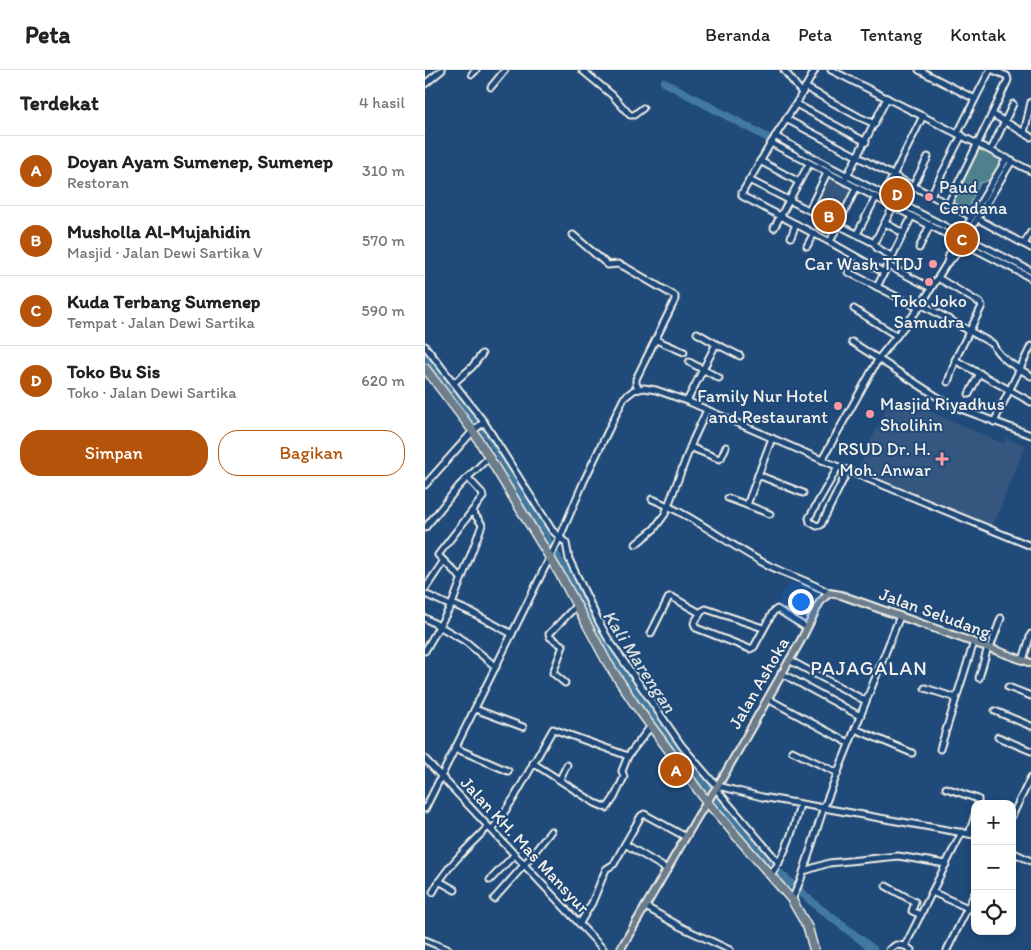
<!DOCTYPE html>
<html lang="id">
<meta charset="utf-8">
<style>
:root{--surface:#fff;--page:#f6f6f6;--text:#222;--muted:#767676;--line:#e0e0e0;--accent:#b45309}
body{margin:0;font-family:Itim,sans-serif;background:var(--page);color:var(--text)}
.controls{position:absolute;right:15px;bottom:15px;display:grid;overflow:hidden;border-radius:10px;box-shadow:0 2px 8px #0003}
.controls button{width:45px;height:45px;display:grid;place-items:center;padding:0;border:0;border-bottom:1px solid var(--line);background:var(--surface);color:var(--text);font:25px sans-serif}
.you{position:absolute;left:375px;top:531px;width:18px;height:18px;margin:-12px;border:4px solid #fff;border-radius:50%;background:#1a73e8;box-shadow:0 0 0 8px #1a73e833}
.badge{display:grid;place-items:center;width:32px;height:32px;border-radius:50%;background:var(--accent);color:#fff;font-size:16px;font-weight:700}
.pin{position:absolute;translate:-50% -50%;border:2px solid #fff;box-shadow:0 1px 5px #0006}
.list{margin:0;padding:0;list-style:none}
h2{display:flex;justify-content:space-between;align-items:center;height:65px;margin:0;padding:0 20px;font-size:21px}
h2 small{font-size:16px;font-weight:400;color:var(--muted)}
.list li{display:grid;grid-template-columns:32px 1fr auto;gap:15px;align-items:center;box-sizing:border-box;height:70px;padding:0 20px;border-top:1px solid var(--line)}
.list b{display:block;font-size:19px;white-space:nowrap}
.list p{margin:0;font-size:16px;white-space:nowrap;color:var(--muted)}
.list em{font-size:16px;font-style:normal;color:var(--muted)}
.actions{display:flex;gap:10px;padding:15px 20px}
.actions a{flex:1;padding:11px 0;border:1px solid var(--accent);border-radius:20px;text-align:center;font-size:18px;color:var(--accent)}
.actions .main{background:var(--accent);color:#fff}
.icon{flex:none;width:28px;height:28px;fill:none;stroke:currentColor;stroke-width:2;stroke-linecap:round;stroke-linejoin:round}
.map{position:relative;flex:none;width:606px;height:880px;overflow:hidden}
header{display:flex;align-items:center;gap:30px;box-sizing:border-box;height:70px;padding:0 25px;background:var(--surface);border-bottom:1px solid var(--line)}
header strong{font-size:24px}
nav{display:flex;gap:28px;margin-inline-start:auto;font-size:18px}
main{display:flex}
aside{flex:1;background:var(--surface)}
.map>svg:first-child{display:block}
</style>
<header>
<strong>Peta</strong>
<nav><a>Beranda</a><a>Peta</a><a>Tentang</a><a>Kontak</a></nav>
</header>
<main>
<aside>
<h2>Terdekat<small>4 hasil</small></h2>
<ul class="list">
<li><span class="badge">A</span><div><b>Doyan Ayam Sumenep, Sumenep</b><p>Restoran</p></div><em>310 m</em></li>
<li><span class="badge">B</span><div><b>Musholla Al-Mujahidin</b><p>Masjid · Jalan Dewi Sartika V</p></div><em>570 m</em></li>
<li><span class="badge">C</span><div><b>Kuda Terbang Sumenep</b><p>Tempat · Jalan Dewi Sartika</p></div><em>590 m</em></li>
<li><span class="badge">D</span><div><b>Toko Bu Sis</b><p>Toko · Jalan Dewi Sartika</p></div><em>620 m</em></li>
</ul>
<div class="actions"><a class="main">Simpan</a><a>Bagikan</a></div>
</aside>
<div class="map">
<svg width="606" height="880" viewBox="0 0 606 880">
<rect width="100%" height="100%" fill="#1f4a7a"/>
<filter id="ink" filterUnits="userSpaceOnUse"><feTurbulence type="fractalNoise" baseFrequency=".02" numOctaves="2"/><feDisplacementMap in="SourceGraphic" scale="10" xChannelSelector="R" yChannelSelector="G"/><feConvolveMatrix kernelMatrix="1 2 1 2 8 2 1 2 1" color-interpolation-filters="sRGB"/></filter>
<g filter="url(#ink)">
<g fill="#35577e">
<polygon points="402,105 428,119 414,149 387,136"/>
<polygon points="473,327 579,374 581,368 601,375 567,458 431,402 465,331 468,328"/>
</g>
<polygon fill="#50818c" stroke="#a2b9ba" points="555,78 576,90 565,110 555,113 545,134 549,138 546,142 528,132"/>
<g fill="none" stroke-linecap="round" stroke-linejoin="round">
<g stroke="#4379a0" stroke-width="8">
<polyline points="239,12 408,103"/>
<polyline points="439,118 529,164"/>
<polyline points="542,171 606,204"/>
<polyline points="0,284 64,366 179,570 217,630 298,737 343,793 393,837 448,879"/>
</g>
<defs>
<g id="minor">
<polyline points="157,0 187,25 205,45 209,45 218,38"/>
<polyline points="359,0 377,23"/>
<polyline points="390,0 371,34 346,73 606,208"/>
<polyline points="406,0 606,101"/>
<polyline points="494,0 550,29 533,63"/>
<polyline points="47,4 51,0"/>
<polyline points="0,14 17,0"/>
<polyline points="66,17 80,0"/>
<polyline points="380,17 434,47 450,54"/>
<polyline points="550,29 565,0"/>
<polyline points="371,34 441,72"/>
<polyline points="567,44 583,10 582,6 568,0"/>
<polyline points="361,49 547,147"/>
<polyline points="599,63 606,32"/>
<polyline points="350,66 394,91 606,201"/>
<polyline points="346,73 317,123 317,126 405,172 458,202"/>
<polyline points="566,80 588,34"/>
<polyline points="335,91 374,112 384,94"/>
<polyline points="421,108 462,28"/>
<polyline points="324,110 449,173 452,178 466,186"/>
<polyline points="488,116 503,87"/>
<polyline points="459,124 498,46"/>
<polyline points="506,125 537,65"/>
<polyline points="523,134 567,44 606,67"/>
<polyline points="384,140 402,103"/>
<polyline points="553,149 606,178"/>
<polyline points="460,153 478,163"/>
<polyline points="349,158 374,112"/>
<polyline points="432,164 451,127"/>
<polyline points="148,165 183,195 193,194 200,197 250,226 250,230 211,309 211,314 214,319"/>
<polyline points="366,167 371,154"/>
<polyline points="405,172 431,118"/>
<polyline points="449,173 468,137"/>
<polyline points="599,174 606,162"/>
<polyline points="382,176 389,163"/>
<polyline points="494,178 505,155"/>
<polyline points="522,193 529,187 587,91"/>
<polyline points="462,195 506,218"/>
<polyline points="423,202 494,238"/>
<polyline points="513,208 555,233 557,236 532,286 523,312"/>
<polyline points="452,217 487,146"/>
<path d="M496,234L568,274C573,288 593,298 606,306"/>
<polyline points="429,239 472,266"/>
<polyline points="272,263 291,274"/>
<polyline points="231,270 259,282"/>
<polyline points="427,272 525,335 606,365"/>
<polyline points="0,276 59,352 127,460 141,473 144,489 173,550 182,567 257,676 287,711 293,716 337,727 550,765"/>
<polyline points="530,290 606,332"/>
<polyline points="264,292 294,308"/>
<polyline points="29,313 47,297 57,284"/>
<polyline points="544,324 555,303"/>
<polyline points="262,331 291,274 315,286"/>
<polyline points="569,352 606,276"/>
<polyline points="265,377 294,389 296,388 301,377"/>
<polyline points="397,390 454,288 494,238 522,193 524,185 582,88"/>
<polyline points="413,397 384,448 385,452 392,456 396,455 423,400"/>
<polyline points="333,405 378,423"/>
<polyline points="0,415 48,361 59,352"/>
<polyline points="303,428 322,435"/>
<path d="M227,429C267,445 300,472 337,492C359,504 383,510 404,523"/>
<polyline points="345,444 322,435 347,368"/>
<polyline points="0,458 34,416 64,387"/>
<polyline points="211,474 229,459 240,444 268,370 282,340"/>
<polyline points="36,508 13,485 58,427 57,423 43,408"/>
<polyline points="0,519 18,492"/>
<polyline points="0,524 26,536"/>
<polyline points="27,534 46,542 87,564"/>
<polyline points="0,548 40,571 71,597"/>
<polyline points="338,558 281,539 277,541 269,553 271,558 325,579 329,577 348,542 352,539 382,558"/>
<polyline points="226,563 244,527 247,527 275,543"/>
<polyline points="565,578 576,548"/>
<polyline points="0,581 27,534 57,455 56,453 47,441"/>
<polyline points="364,590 441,631"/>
<polyline points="598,590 606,564"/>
<polyline points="356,603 435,646"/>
<polyline points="554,608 563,577"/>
<polyline points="140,613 128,603 138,576 125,567 124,564 152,535"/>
<polyline points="583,617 606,626"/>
<polyline points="500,618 531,628"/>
<polyline points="343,629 424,673"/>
<polyline points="50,639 98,657"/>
<polyline points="570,641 606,656"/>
<polyline points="430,659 487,683"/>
<polyline points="573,667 606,681"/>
<polyline points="30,678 83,701"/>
<polyline points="515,679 549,572"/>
<polyline points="367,681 413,703"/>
<polyline points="0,689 179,880"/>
<polyline points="108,693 170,733 182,738 189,728 199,707 197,701 203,686 226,656"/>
<polyline points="135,709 142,695"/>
<polyline points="521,718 553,729 553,734"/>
<polyline points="291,719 354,793"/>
<polyline points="0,739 135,467 159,411 195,336 199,328 209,320 219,318 231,320 262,331 397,390 606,476"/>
<polyline points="587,746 606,707"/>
<polyline points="67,760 89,728 128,659 203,686"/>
<polyline points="544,764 550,745"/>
<polyline points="200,774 216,746 219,744 261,767"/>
<polyline points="587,782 606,791"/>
<polyline points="379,801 404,793 473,786 521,794"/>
<path d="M345,806C361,785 369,759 375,734"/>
<polyline points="65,810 90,784"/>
<polyline points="14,811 30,820"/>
<polyline points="461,816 490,832 487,841 496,845"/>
<path d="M8,822C21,797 43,777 63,757"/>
<polyline points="507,822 543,838"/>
<polyline points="69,829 100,794 126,761"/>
<polyline points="367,830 376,809 399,737 475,546"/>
<polyline points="221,837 256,857 305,880"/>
<polyline points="155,853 167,833 181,799 189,794 200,774 243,800"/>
<polyline points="0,870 24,880"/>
<polyline points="480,876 537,762"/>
<polyline points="464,880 471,875 480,876 486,880"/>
<polyline points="522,880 550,823"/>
</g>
<polyline id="major" points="195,880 273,746 298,707 375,572 395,532 404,523 416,525 606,593"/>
<polyline id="highway" points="0,298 48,361 136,506 182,592 209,633 282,732 367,830 383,858 389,880"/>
</defs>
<use href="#minor" stroke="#f4f1e8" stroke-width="9"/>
<use href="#major" stroke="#f4f1e8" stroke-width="10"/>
<use href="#highway" stroke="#f4f1e8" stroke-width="11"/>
<use href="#minor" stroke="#1f4a7a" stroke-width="5"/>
<use href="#major" stroke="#6c7d8b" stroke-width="6"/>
<use href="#highway" stroke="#6c7d8b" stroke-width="8"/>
</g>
</g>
<g fill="#ff9aa2" stroke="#1f4a7a" stroke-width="2">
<circle cx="504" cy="127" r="5"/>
<circle cx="508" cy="194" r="5"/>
<circle cx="504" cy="212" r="5"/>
<circle cx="413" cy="336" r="5"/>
<circle cx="445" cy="344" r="5"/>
<path d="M514.5 381.5h5v5h5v5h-5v5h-5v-5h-5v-5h5z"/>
</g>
<g text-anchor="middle" stroke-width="4" stroke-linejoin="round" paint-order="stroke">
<g font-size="18" fill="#f4f1e8" stroke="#1f4a7a" text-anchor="end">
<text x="514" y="123" text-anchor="start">Paud<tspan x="514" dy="21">Cendana</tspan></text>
<text x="498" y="200">Car Wash TTDJ</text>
<text x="504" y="237" text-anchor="middle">Toko Joko<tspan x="504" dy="21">Samudra</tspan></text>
<text x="403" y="332">Family Nur Hotel<tspan x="403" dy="21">and Restaurant</tspan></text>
<text x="455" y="340" text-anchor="start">Masjid Riyadhus<tspan x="455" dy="21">Sholihin</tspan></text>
<text x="506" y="385">RSUD Dr. H.<tspan x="506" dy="21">Moh. Anwar</tspan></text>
</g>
<g font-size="18" fill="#f4f1e8" stroke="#1f4a7a">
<text transform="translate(510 543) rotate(20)" y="6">Jalan Seludang</text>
<text transform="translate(334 613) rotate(-60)" y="6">Jalan Ashoka</text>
<text transform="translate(100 775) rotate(47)" y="6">Jalan KH. Mas Mansyur</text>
</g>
<g font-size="19" font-style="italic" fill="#d9dfdd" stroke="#1f4a7a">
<text transform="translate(215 591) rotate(57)" y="7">Kali Marengan</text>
</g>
<g font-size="20" letter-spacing="1" fill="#f4f1e8" stroke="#1f4a7a">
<text x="444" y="605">PAJAGALAN</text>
</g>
</g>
</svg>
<div class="controls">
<button>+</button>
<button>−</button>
<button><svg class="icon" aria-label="locate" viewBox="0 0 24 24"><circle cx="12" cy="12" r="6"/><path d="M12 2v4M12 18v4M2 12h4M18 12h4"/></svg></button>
</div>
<div class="you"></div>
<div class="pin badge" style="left:251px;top:700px">A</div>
<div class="pin badge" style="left:404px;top:146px">B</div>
<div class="pin badge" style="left:537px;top:169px">C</div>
<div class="pin badge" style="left:472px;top:124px">D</div>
</div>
</main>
